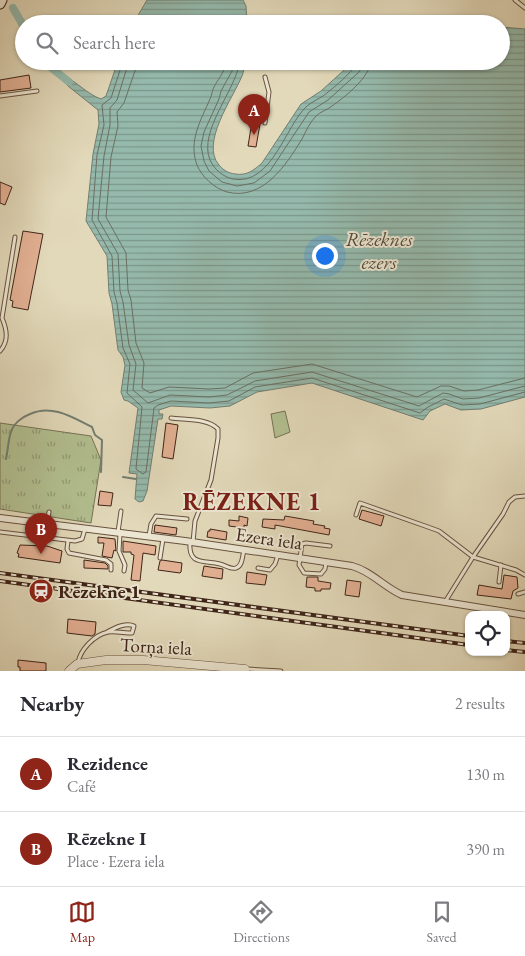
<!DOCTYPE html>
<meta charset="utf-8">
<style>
:root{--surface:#fff;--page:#f7f7f7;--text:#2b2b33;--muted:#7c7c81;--line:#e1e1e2;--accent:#8f2418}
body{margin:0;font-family:"EB Garamond",serif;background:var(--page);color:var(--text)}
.controls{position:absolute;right:15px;bottom:15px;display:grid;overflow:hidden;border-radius:10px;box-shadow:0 1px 4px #0004}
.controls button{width:45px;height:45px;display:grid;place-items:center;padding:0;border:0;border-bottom:1px solid var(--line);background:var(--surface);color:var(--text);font:25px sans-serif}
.you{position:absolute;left:324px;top:255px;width:18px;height:18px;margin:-12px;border:4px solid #fff;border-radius:50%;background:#1a73e8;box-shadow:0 0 0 8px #1a73e833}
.badge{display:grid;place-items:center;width:32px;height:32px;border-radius:50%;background:var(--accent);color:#fff;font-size:16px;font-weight:700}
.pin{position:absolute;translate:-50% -41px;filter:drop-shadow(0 1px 2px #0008)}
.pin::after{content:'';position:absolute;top:26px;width:18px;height:15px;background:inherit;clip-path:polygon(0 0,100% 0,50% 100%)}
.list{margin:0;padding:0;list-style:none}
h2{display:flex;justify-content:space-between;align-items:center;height:65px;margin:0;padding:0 20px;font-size:21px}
h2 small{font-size:16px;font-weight:400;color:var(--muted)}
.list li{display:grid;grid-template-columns:32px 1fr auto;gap:15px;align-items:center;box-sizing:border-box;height:75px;padding:0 20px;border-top:1px solid var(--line)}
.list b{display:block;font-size:19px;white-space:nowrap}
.list p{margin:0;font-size:16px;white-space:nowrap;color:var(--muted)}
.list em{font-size:16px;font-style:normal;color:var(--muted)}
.icon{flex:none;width:28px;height:28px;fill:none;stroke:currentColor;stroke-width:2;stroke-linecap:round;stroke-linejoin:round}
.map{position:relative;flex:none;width:525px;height:671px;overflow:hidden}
.search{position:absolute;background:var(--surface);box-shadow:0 1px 4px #0004;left:15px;right:15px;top:15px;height:55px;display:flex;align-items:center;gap:12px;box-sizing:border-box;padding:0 18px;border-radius:28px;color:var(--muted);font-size:19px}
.sheet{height:215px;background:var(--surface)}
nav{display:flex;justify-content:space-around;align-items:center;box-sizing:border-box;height:70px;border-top:1px solid var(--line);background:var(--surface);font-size:14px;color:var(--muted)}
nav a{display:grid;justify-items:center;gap:2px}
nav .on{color:var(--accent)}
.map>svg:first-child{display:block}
</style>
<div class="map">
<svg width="525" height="671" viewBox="0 0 525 671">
<defs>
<pattern id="grass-tufts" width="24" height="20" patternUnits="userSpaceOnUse" patternTransform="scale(1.25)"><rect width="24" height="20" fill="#b2bf90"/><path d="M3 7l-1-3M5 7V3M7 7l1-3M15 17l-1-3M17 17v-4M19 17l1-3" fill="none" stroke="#929b75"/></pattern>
<pattern id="water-rules" width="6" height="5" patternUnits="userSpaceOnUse" patternTransform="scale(1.25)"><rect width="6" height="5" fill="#95baad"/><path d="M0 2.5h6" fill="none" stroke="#7b978c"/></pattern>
</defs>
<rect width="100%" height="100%" fill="#e2d9ba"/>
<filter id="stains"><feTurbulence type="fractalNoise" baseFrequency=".004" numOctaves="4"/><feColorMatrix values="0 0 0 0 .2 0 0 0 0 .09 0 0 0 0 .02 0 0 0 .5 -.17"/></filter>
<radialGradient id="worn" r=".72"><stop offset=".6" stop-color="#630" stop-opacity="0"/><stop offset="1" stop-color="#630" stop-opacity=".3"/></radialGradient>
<polygon fill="url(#grass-tufts)" stroke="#787254" points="0,423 91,436 101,460 91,523 0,509"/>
<polygon fill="#b2bf90" stroke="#787254" points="285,411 290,432 275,438 271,414"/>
<g fill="url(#water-rules)" stroke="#737e71">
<polygon points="147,0 243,0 246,6 247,24 133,24"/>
<path d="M501,27L525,29V397L481,409L461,410L445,404L430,411L423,420L312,383L257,392L230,406L210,408L171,406L159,410V414H163L162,419H158L147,491L143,501L139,502L135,499L137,474L129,473L138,408L128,401L124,400L121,392L125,365L123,357L118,350L112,304L109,293L107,256L86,221L93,154L99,124L98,110L68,86L61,79L63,75C77,82 87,94 101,99L106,96L118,61H245C244,66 244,72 242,76C233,98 200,143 219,165C223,170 228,173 235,174C247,176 254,170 262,163L301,104L321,91L354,61H501Z"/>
</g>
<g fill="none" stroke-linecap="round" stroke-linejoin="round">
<g stroke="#6a7062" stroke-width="1">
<polyline points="123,61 111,98 102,105 104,125 97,155 92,220 112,256 114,292 117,303 123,348 130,364 127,393 142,407 136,469 143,474 146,472 154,408 158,405 171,401 209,403 229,401 255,387 312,378 420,413 428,407 444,399 462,405 480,404 525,392"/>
<polyline points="129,61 117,100 110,108 110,125 104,156 98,219 118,254 120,291 123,302 129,345 136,364 133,390 148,403 170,395 209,397 227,395 255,381 312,372 419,406 443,393 449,394 463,399 479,398 525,386"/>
<polyline points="137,61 136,68 124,103 117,112 118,126 111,157 106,217 126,253 128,290 131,300 136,343 144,363 142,388 150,393 169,387 209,389 225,388 253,373 312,364 417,397 441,386 449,386 464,391 478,390 525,378"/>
<path d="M226,61C225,71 220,77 215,85C212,90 212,95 210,99C201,120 188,141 197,165C202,177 214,188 227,192C263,201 286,165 302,139C306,131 310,122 316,116C320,112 327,110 332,106C345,97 370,77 371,61"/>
<polyline points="234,61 232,71 221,91 219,99 204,132 201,146 204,161 209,171 222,182 237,186 254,183 270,171 309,112 328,100 359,72 362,67 363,61"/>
<path d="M240,61C236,90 198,131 210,160C214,169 223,177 233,179C272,186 285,126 307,106C312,102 318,99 323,96C331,90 356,70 357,61"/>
</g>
<g stroke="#737e71" stroke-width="2">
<path d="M6,459C8,451 8,440 11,432C13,424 22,417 30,414C52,404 72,417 92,427L95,435L102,440L101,472"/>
<polyline points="123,477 136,479"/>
</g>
<g stroke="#95baad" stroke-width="8">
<polyline points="13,8 24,27"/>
<polyline points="43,61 69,82"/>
</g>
</g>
<g fill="#e2b093" stroke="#3f2518">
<polygon points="29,75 31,88 0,92 0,80"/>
<polygon points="252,122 260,124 256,147 248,146"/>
<polygon points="0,182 12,187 5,205 0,203"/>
<polygon points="23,231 43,234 28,310 12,307 13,301 10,300"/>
<polygon points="166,423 178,425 173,459 162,457"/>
<polygon points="100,491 113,493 111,506 98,505"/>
<polygon points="362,510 384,516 381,526 359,519"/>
<polygon points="239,516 248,518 247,526 244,525 244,528 229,526 229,520 239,521"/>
<polygon points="285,516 314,521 313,524 325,526 324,528 330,529 329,535 275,525 275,529 262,527 263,519 284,520"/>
<polygon points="155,525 177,528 176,535 154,532"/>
<polygon points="210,529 227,532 226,540 207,537 208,531 210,531"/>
<polygon points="98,537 115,539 116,551 114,550 112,558 102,556 104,543 98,543"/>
<polygon points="123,541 156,546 155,555 143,553 140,581 131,580 134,555 131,554 131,552 123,552"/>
<polygon points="20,545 47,546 62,551 60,563 18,557 19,554 17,553"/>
<polygon points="84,560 105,563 108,566 108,569 84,568"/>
<polygon points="162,560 182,563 181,572 180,573 158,570 160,561"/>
<polygon points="204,566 223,569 222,579 202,576"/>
<polygon points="247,572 267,575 265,585 246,583"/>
<polygon points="504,575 517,577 518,588 513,591 511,599 477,595 479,585 502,589"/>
<polygon points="307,577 318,577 318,581 331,583 330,589 321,589 321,591 315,591 315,588 306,587"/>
<polygon points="347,580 361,582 359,597 345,595"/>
<polygon points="68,619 96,622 95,634 92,636 67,633"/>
<polygon points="18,660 46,663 46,671 20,671 20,667 18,667"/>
</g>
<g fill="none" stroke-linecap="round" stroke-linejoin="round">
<defs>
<g id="service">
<polyline points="515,0 525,8"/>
<polyline points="0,96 37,91"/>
<polyline points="265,123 269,92 265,77"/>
<path d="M0,351C9,341 7,330 2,318L15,237"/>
<path d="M171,418C185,420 208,418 218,429V438L211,480L195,521L193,542"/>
<polyline points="356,515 360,503 428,527 439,531 473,557 516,570 525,575"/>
<polyline points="47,523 49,512"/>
<polyline points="0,532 75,541 82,539 85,529"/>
<polyline points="118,532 121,511"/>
<polyline points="120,534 119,551 125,565 124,571"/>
<polyline points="149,536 151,524 156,516 187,519"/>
<polyline points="68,541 67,549 69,553 106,560 111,564 111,570"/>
<path d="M190,542C188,566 204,560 220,564C225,565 231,570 236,568C243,566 242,556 244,551"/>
<polyline points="160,558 163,539"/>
<polyline points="326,562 325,569 321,574 304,573 299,565 302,544 306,543 330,546"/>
<polyline points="258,568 270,570 275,564 278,555"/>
<polyline points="499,582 501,565"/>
<polyline points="518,594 525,592"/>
<polyline points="445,602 473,557 503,514 509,502 515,497 525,496"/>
<path d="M78,663C80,650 94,635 108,632C115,631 125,633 132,633L134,626C126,622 115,628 107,632"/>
<polyline points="247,669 281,671"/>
</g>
<path id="minor" d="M0,518L185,541L352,566C371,571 384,587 402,595L525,615"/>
<polyline id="tertiary" points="69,671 77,664 106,660 143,660 245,669"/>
<polyline id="secondary" points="0,4 2,0"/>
</defs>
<use href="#service" stroke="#685240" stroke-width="5"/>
<use href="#minor" stroke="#685240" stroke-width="8"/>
<use href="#tertiary" stroke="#685240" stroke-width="9"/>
<use href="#secondary" stroke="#3f2518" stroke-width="11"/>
<use href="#service" stroke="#ece6d2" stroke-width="3"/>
<use href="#minor" stroke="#ece6d2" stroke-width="6"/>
<use href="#tertiary" stroke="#ece6d2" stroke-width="8"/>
<use href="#secondary" stroke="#ece6d2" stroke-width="9"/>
<defs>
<g id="rail">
<polyline points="0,573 469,636"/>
<polyline points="0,581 469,645"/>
<polyline points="506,641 525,643"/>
<polyline points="506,650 525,652"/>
</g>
</defs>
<use href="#rail" stroke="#3f2518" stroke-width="4"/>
<use href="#rail" stroke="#ece6d2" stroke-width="2" stroke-dasharray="5.5" stroke-linecap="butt"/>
</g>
<defs>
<symbol id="station-disc" viewBox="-11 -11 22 22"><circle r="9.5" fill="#8f2418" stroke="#ece6d2"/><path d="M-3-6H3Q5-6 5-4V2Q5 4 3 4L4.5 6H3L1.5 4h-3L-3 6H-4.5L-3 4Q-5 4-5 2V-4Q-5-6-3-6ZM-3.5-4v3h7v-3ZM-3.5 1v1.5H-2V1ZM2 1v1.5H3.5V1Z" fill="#fff"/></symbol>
</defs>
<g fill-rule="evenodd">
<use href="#station-disc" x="27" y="577" width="28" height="28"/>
</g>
<g text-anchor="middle" stroke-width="4" stroke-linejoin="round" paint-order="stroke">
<g font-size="19" fill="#3f2518" stroke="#ece6d2">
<text transform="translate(269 538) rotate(8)" y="7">Ezera iela</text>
<text transform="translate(156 646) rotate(3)" y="7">Torņa iela</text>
</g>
<g font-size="19" font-weight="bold" fill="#3f2518" stroke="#ece6d2" text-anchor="start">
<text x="58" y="598">Rēzekne 1</text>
</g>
<g font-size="20" font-style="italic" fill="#544a3d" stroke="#ece6d2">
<text x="379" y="246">Rēzeknes<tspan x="379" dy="23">ezers</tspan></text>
</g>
<g font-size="24" font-weight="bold" letter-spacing="1" fill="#7a1f14" stroke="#ece6d2">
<text x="252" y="510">RĒZEKNE 1</text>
</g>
</g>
<rect width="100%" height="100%" filter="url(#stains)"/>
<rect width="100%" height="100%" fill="url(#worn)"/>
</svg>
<div class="controls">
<button><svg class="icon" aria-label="locate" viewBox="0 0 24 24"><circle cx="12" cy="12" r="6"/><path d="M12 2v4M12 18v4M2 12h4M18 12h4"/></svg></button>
</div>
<div class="you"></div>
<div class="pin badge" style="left:254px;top:135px">A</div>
<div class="pin badge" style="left:41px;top:554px">B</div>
<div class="search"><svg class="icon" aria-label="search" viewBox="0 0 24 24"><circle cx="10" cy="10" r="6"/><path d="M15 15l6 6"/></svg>Search here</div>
</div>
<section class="sheet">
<h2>Nearby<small>2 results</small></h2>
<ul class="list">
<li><span class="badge">A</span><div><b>Rezidence</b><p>Café</p></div><em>130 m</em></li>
<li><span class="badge">B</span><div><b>Rēzekne I</b><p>Place · Ezera iela</p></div><em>390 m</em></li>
</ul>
</section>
<nav>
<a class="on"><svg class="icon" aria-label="map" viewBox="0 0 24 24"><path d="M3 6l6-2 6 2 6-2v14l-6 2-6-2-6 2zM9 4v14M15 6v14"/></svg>Map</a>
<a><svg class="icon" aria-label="directions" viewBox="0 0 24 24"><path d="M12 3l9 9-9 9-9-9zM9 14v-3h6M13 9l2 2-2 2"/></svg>Directions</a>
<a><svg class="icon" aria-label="saved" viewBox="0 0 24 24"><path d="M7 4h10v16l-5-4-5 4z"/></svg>Saved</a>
</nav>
